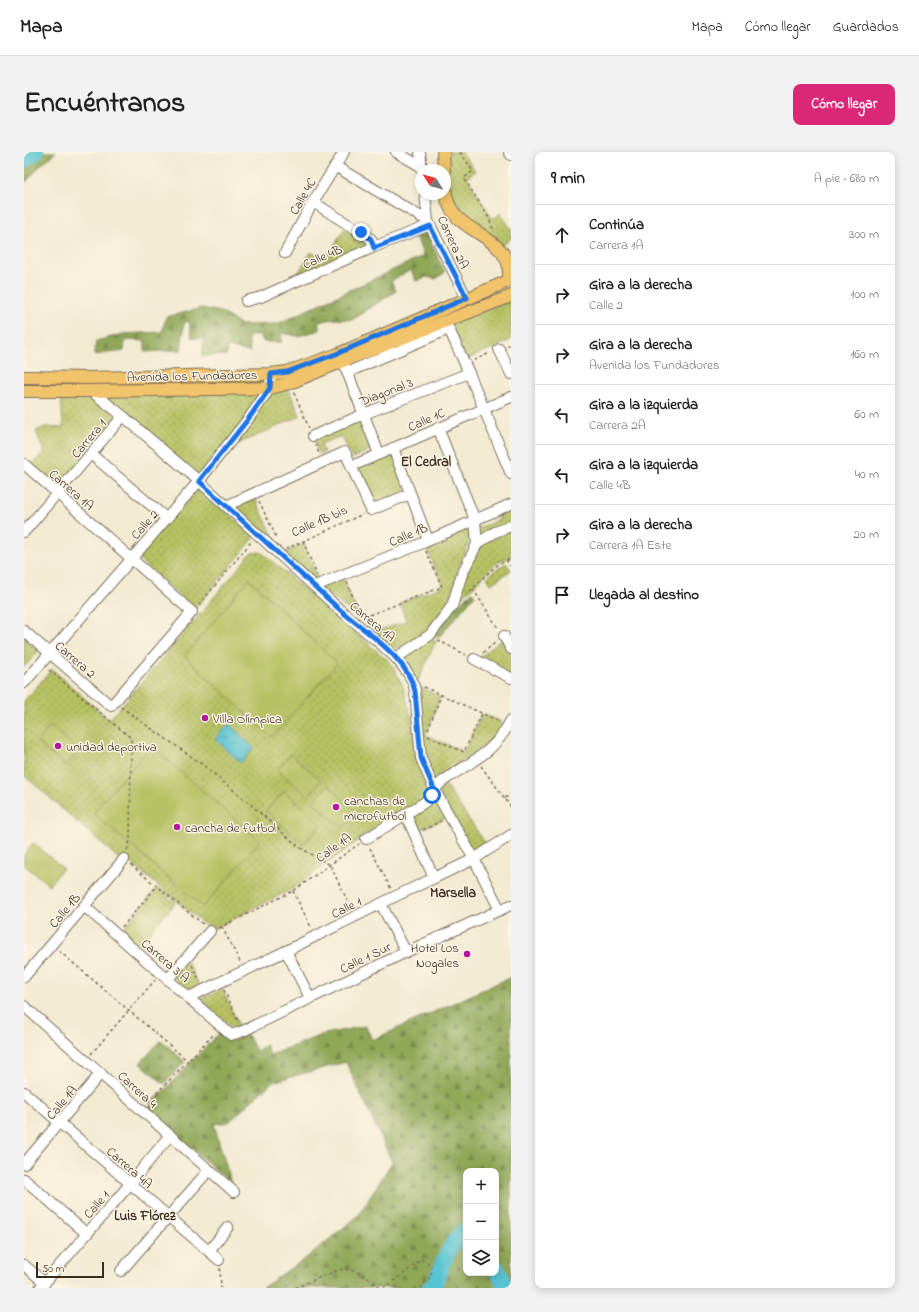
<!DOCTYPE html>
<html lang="es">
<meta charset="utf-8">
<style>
:root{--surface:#fff;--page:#f2f2f2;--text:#222;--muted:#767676;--line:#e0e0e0;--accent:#db2777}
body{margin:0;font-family:"Indie Flower",sans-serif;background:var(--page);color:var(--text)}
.controls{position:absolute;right:12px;bottom:12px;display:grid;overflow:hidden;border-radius:8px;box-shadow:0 2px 10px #0003}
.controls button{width:36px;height:36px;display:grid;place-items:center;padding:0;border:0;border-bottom:1px solid var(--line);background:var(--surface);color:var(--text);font:20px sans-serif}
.compass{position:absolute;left:391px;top:12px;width:36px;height:36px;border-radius:50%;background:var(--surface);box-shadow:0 2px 10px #0003;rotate:306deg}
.scale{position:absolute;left:12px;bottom:10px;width:68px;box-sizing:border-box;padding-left:4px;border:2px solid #3b2a1e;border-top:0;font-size:11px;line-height:14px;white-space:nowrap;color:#3b2a1e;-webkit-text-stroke:3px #fcf5e5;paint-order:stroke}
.stop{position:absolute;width:12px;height:12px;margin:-9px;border:3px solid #1a73e8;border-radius:50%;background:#fff}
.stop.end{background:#1a73e8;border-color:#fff;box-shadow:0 1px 4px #0008}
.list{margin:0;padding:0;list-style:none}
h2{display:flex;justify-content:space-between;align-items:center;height:52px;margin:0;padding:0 16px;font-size:17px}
h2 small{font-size:13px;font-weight:400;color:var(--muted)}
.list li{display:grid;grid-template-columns:26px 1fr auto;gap:12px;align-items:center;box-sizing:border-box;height:60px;padding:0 16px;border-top:1px solid var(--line)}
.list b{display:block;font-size:15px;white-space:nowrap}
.list p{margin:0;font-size:13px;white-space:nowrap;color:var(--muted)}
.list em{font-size:13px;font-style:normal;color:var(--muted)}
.icon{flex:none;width:22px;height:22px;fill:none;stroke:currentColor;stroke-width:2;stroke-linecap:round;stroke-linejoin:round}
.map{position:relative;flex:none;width:487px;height:1136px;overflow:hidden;border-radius:8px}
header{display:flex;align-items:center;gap:24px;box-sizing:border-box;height:56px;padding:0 20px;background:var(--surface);border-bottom:1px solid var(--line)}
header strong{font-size:19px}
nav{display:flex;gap:22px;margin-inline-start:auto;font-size:14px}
.intro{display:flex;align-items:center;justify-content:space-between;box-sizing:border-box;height:96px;padding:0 24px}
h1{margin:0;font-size:28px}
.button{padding:10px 18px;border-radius:8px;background:var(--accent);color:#fff;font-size:14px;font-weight:700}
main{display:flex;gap:24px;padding:0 24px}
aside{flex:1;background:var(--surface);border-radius:8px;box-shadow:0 2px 10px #0003}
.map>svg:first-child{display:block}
</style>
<header>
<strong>Mapa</strong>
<nav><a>Mapa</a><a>Cómo llegar</a><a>Guardados</a></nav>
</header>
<div class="intro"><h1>Encuéntranos</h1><a class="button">Cómo llegar</a></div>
<main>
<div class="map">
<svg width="487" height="1136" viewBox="0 0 487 1136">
<defs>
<pattern id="grass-dots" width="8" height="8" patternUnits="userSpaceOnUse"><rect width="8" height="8" fill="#b5c162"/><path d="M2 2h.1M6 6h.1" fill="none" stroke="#949d50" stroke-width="1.8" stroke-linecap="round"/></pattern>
<pattern id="forest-firs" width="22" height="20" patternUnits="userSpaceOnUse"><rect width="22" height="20" fill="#90a758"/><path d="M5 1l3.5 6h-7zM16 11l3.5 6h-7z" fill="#778848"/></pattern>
<pattern id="water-ripples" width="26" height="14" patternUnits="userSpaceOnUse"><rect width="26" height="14" fill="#58c3d2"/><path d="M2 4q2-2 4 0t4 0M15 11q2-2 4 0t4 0" fill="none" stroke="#4a9faa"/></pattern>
</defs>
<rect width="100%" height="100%" fill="#fcf5e5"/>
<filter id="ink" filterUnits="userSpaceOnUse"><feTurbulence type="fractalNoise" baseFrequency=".025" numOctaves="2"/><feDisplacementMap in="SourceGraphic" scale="8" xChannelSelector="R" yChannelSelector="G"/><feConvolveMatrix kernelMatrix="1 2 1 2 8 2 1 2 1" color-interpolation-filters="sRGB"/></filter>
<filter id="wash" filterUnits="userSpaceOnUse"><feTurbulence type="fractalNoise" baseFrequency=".012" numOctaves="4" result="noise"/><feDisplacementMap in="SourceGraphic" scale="16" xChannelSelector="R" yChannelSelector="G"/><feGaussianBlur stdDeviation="0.9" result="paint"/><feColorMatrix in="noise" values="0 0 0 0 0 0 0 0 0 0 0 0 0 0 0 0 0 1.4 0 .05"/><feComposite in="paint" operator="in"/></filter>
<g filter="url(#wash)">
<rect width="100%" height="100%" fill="#f2ebd2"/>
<g fill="url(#grass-dots)" stroke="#787640">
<polygon points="420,0 438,0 451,19 443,26 469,67 477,61 487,77 487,86 478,94 446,74 424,43"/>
<polygon points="323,73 336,81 348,95 269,130 287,100 301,108"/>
<polygon points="487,148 487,188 441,208 426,172"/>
<polygon points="264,235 276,264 205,296 248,238"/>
<polygon points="233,239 237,246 174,325 76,243"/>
<polygon points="66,241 94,265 33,338 6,314 20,300 12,279 21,275 39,276 37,243"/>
<polygon points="335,265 346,298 329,306 317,284 297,292 300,301 295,302 289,284"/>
<polygon points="368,300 384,342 351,355 332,315"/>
<polygon points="174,334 231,385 171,457 113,406"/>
<polygon points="230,345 254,393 208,356"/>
<polygon points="487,355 487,373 455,389 453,377 476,367 474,361"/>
<polygon points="449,371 445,390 433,423 425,452 405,477 386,491 370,497 350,480 382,469 376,451 419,434 401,392"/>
<path d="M487,378V405C471,408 460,424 449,435C444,440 437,444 431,449L454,394Z"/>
<polygon points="280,392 294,428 290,430 259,401"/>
<polygon points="237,400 367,511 379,534 388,567 392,606 406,637 404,646 340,684 268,737 187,778 102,707 94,706 0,623 0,549 28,517 85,568 172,467 227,401"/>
<polygon points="482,411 487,418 467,432 463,426 469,420"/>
<polygon points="319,426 335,467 296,435"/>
<polygon points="0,486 15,499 0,515"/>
<polygon points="404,486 412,489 394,529 375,507"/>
<polygon points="478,487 487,502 487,524 454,507"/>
<polygon points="392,533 416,545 402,583 440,600 458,562 478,570 468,588 428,617 410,628 400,607"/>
<polygon points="420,631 464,695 450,703 413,638"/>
<polygon points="409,644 424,665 391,680 383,664"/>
<polygon points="133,736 151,751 112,796 95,782"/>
<polygon points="163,808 176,836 166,841 149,824"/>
<polygon points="198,837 216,876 210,878 177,847"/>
</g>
<g fill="url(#forest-firs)" stroke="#66683b" fill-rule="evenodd">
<polygon points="0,0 32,0 16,14 0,32"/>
<polygon points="401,79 421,120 412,127 402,125 392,129 387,118 367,129 372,139 328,168 309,167 294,170 296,178 274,184 257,181 258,190 240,190 234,182 224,185 226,200 203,195 203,203 178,204 180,187 168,186 165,169 160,171 157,198 121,200 121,189 101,188 100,199 70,203 72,189 99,182 138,180 142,165 178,156 197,160 217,173 253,172 399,104 392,83"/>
<polygon points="240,225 239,232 100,233 99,229"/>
<polygon points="448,440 451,443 414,486 409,483 431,455"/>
<path d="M487,825V1136H238L282,1106L334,1064L368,1010L322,910L248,930L205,970L190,972L207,1031L122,957L197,879L207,889L224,883L232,899L242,893L246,903L300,882L342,874L348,888ZM442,1019H472V1121H442Z"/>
<polygon points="137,888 161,910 140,932 116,911"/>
</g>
<g fill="#b5c162" stroke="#787640">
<polygon points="225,427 313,511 250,583 246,584 161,504"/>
<polygon points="26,574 55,599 42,614 13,590"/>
<polygon points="127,594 236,689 179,755 69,661"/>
<polygon points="267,602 297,628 284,644 253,618"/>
<polygon points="304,633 334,660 319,676 289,650"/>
<polygon points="260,639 297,672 279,692 242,659"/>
<polygon points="9,691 39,716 25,733 0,713 0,703"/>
</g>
<polygon fill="url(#water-ripples)" stroke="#4a7678" points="205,572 230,596 217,611 191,587"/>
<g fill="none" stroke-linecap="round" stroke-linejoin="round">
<g stroke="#58c3d2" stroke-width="16">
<polyline points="0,8 12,0"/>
<polyline points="472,1115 482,1136"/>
<path d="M406,1136L410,1133C417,1117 426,1087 442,1078"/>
</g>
</g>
</g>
<g filter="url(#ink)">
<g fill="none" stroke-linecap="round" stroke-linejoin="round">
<defs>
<g id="minor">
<polyline points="372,0 398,15"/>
<polyline points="396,0 398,18"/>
<polyline points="485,0 487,3"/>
<polyline points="311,14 404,69"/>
<polyline points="401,42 404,69 443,147"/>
<polyline points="289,50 347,87 350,95"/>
<polyline points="261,101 289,50 320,0"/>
<polyline points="222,149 237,145 350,95 406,73"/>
<polyline points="475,197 487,222"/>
<polyline points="321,214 355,302"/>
<polyline points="324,220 425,177 445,221 487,322"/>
<polyline points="67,239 99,264 175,329 315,457 359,494 372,506 383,520 389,530 391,539 397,606 410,637 450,707 476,758"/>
<polyline points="289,284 340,262 445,221"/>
<polyline points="369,296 404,388"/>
<polyline points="67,302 142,366"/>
<polyline points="0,312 168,460 87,554 0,479"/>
<polyline points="328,314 487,245"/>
<polyline points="202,354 321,300 347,358 386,342"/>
<polyline points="0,380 99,264"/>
<polyline points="453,392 471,380 487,374"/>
<polyline points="291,434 399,391 487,352"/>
<polyline points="480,484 487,497"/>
<polyline points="372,506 406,483 428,454 438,422 453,392 451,368 414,276"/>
<polyline points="450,507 487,526"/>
<polyline points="0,531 175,329 225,266 246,236 247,222"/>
<polyline points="382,663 410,726"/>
<path d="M342,687L401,650C408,643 411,635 419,629C447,609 470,602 487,568"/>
<polyline points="357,752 382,800"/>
<polyline points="60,754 207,883 219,879 382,800 487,753"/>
<polyline points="262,799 286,846"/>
<polyline points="0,825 100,707"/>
<polyline points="144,827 186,779"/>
<polyline points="165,845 262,799 370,745 450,707 487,683"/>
<polyline points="0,854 210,1040"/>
<polyline points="0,940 195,1108"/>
<polyline points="0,1012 77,921"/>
<polyline points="0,1027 63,1082"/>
<polyline points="185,1099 204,1075"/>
<polyline points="0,1113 21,1131"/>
<polyline points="97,1119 185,1018"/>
<polyline points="16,1136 106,1032 146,983"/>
</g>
<g id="major">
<polyline points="419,0 420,18"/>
<path d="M421,35C424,76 456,74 478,100C480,103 483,107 484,111C485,114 485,119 485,123"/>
<polyline points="0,225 65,226 247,222 263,220 312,203 482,130"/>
<polyline points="0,239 67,239 246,236 266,231 319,209 487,144"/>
</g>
</defs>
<use href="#minor" stroke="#7b6e5d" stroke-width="12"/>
<use href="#major" stroke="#7b6e5d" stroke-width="14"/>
<g stroke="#7b6e5d" stroke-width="1.5" stroke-dasharray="3 3" stroke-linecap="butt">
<polyline points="436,0 449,19 440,26 465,66 469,77"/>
<polyline points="483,194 487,192"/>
<polyline points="450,208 466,201"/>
<polyline points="270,241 285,276"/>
<polyline points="292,292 295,302"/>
<polyline points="235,349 253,387"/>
<polyline points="279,389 293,423"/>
<polyline points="262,397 339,362"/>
<polyline points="482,408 487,415"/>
<polyline points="323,430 335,460"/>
<polyline points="449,437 474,476"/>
<path d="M441,443C455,433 470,410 487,407"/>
<polyline points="175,453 227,390"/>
<polyline points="340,465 418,435 402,399"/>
<polyline points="414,488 442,503"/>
<polyline points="459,501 473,489"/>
<polyline points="25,518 107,586 106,688 103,699"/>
<polyline points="400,535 475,569"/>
<polyline points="97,555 179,613 225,651 275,695 306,713 327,756"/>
<polyline points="404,578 417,543"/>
<polyline points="404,584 440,600 458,562"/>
<polyline points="457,614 487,655"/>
<polyline points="481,646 487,642"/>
<polyline points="399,678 417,669"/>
<polyline points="346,696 367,737"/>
<polyline points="107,713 180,773"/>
<polyline points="269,739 287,775"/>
<polyline points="98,775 133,734"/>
<polyline points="198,775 216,810"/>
<polyline points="195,776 269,739 335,692"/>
<polyline points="35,799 164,909"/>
<polyline points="168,813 176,830"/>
<polyline points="200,838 215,871"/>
<polyline points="67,902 131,828"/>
<polyline points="124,950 191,881"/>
<polyline points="196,1116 197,1136"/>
<path d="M271,1136C279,1133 315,1116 321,1117C334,1118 347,1128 357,1136"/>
<polyline points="359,1136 381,1121 397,1107 407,1113 407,1123 397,1136"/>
</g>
<use href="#minor" stroke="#fff" stroke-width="10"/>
<use href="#major" stroke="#f1c36a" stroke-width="12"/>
</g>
</g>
<g fill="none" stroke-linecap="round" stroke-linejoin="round" filter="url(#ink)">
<path stroke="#1a73e8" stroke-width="5" d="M337,80L347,87L350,96L406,74L443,146L312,202L263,220L247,222L246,236L225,266L175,329C221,371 268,414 314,456C333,473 355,487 372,506C381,516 388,526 391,539L397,606L410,637L408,643"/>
</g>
<g fill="#b5179e" stroke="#fcf5e5" stroke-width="1.5">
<circle cx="181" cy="566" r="4"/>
<circle cx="34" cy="594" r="4"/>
<circle cx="312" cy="655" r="4"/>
<circle cx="153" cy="675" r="4"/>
<circle cx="443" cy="802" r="4"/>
</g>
<g text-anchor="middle" stroke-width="3" stroke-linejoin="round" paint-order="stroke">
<g font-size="13" fill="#3b2a1e" stroke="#fcf5e5">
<text transform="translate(278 44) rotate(-60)" y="5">Calle 4C</text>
<text transform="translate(430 90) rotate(65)" y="5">Carrera 2A</text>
<text transform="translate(298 104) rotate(-24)" y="5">Calle 4B</text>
<text transform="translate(168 223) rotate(-1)" y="5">Avenida los Fundadores</text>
<text transform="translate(362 239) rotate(-21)" y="5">Diagonal 3</text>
<text transform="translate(402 267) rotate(-24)" y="5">Calle 1C</text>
<text transform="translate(64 286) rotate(-50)" y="5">Carrera 1</text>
<text transform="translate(48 337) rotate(41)" y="5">Carrera 1A</text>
<text transform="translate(295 368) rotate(-24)" y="5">Calle 1B bis</text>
<text transform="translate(120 372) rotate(-49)" y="5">Calle 2</text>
<text transform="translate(384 382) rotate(-23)" y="5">Calle 1B</text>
<text transform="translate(349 469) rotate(40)" y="5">Carrera 1A</text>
<text transform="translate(52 507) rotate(41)" y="5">Carrera 2</text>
<text transform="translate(309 695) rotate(-36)" y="5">Calle 1A</text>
<text transform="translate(322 755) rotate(-26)" y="5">Calle 1</text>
<text transform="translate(40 758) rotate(-50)" y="5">Calle 1B</text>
<text transform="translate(341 805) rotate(-26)" y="5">Calle 1 Sur</text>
<text transform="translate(142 808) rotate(41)" y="5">Carrera 3 A</text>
<text transform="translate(114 937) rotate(42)" y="5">Carrera 4</text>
<text transform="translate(37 950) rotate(-50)" y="5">Calle 1A</text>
<text transform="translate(106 1015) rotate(41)" y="5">Carrera 4A</text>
<text transform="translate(72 1052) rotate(-49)" y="5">Calle 1</text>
</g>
<g font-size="13" fill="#3b2a1e" stroke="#fcf5e5" text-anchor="start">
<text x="189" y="571">Villa Olímpica</text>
<text x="42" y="599">unidad deportiva</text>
<text x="320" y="653">canchas de<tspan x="320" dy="15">microfutbol</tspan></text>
<text x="161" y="680">cancha de futbol</text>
<text x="435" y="800" text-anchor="end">Hotel Los<tspan x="435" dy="15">Nogales</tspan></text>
</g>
<g font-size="14" font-weight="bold" fill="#3b2a1e" stroke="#fcf5e5">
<text x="402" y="314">El Cedral</text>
<text x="429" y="745">Marsella</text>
<text x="121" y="1068">Luis Flórez</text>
</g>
</g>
</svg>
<div class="controls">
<button>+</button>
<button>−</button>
<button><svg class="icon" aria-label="layers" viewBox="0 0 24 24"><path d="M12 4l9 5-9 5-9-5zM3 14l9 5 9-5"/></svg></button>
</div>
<svg class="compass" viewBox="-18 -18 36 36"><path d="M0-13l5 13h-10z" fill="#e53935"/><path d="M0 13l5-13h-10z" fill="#767676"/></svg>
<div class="scale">50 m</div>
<div class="stop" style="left:408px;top:643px"></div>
<div class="stop end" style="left:337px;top:80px"></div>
</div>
<aside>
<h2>9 min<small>A pie · 680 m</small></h2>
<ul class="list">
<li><svg class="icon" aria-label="ahead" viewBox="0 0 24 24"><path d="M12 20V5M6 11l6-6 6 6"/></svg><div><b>Continúa</b><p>Carrera 1A</p></div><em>300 m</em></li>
<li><svg class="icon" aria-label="right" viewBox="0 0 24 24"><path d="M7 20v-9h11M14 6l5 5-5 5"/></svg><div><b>Gira a la derecha</b><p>Calle 2</p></div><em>100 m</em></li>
<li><svg class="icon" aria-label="right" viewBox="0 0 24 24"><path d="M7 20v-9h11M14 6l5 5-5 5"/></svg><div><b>Gira a la derecha</b><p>Avenida los Fundadores</p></div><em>160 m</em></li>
<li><svg class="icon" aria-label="left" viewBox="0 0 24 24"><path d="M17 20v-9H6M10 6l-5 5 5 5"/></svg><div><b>Gira a la izquierda</b><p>Carrera 2A</p></div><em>60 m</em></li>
<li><svg class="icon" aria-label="left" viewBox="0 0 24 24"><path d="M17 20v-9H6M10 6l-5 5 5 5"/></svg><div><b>Gira a la izquierda</b><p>Calle 4B</p></div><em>40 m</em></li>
<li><svg class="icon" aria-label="right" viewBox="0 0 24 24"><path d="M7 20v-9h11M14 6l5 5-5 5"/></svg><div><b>Gira a la derecha</b><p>Carrera 1A Este</p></div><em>20 m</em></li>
<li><svg class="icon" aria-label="arrive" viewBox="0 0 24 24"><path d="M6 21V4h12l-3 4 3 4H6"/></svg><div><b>Llegada al destino</b></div></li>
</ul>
</aside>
</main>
